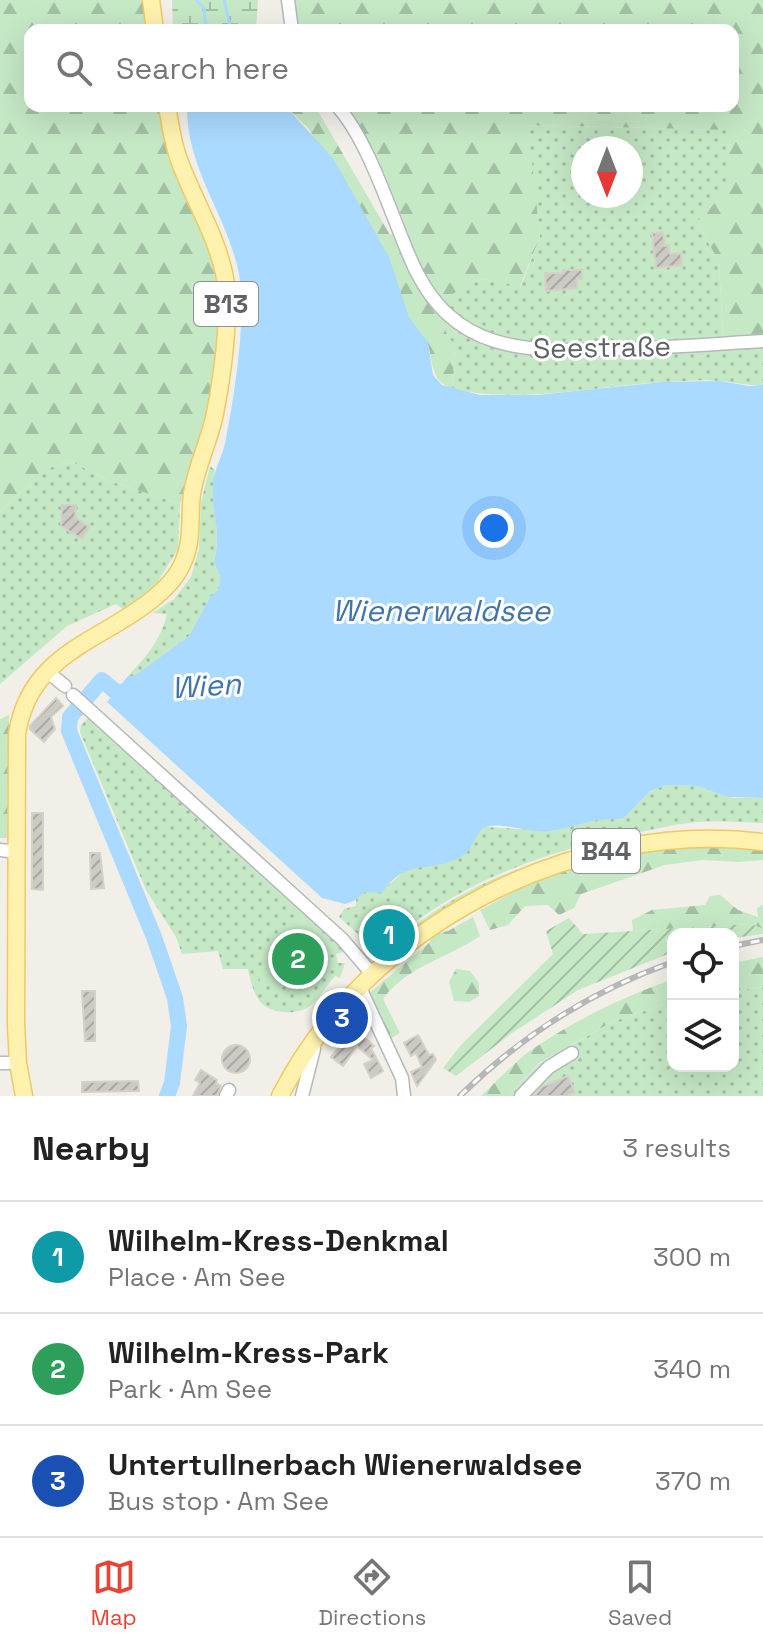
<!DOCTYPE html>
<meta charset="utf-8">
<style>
:root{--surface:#fff;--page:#f2f2f2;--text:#222;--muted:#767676;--line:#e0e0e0;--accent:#ea4335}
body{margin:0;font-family:"Space Grotesk",sans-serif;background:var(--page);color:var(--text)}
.controls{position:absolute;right:24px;bottom:24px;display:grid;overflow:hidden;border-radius:16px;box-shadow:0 8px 32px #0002}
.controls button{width:72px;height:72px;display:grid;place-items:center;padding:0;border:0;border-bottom:2px solid var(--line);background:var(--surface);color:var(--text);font:40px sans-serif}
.compass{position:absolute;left:571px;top:136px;width:72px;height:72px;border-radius:50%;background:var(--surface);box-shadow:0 8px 32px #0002;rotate:180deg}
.you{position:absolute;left:494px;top:528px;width:28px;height:28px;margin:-20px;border:6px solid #fff;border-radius:50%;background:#1a73e8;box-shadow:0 0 0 12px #1a73e833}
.badge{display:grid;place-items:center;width:52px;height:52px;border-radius:50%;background:var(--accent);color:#fff;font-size:26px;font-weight:700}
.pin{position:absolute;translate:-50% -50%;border:4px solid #fff;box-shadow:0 2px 8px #0006}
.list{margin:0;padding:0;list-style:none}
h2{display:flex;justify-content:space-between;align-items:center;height:104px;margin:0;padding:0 32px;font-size:34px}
h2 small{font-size:26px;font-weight:400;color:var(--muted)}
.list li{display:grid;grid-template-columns:52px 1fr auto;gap:24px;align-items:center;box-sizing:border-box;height:112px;padding:0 32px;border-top:2px solid var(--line)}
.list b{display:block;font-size:30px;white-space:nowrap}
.list p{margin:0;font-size:26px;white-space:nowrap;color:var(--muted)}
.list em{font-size:26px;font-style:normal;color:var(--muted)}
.icon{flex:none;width:44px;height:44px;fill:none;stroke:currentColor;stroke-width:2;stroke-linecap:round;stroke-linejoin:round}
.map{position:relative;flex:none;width:763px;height:1096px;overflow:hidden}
.search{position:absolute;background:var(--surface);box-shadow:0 8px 32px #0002;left:24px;right:24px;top:24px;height:88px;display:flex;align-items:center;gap:20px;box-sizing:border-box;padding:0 28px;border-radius:16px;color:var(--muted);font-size:30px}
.sheet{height:440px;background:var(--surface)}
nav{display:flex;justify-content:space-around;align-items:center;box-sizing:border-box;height:112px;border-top:2px solid var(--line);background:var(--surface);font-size:22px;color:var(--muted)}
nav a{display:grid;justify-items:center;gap:4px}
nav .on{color:var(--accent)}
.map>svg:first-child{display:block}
</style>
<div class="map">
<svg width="763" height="1096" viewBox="0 0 763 1096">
<defs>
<pattern id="grass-dots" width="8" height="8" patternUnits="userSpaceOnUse" patternTransform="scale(2)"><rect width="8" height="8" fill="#c5e8c5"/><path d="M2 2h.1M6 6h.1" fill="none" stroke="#a3c0a4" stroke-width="1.8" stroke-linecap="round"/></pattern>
<pattern id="forest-firs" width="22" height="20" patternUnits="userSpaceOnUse" patternTransform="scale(2)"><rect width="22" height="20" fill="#c5e8c5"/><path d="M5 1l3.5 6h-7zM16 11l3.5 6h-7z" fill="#a3c0a4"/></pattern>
<pattern id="wetland-marsh" width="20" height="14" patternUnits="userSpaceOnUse" patternTransform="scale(2)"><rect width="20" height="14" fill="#c5e8c5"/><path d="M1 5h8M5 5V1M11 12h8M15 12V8" fill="none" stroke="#a3c0a4"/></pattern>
<pattern id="garden-furrows" width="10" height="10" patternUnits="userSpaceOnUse" patternTransform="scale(2)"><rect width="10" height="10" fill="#c5e8c5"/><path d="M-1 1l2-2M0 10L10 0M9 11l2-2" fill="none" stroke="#a3c0a4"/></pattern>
<pattern id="building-hatch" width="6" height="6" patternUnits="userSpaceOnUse" patternTransform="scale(2)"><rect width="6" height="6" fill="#cccac5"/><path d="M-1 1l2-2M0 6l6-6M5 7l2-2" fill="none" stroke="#a9a8a4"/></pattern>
</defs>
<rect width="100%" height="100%" fill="#f1efe8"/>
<g fill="url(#grass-dots)" fill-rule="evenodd">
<path d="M527,125L727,130V190L697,222L719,262L723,338L763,337V385C748,386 735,382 720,381C703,379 683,381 665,382C594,386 523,404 452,389L455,344L449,339L440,317L452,293L482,279L521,286L540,237ZM583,148H631V196H583Z"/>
<polygon points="71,461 107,480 180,504 178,549 155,586 124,610 116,604 67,626 0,684 0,512 49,468"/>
<path d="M210,466L215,470C210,501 222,531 214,562L220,576L219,590L210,597L189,636L134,676H128C146,657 161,640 167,614L153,613L174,599L191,577L199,549L201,503Z"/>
<path d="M91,715L342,945L343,952L336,954L338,963H345L340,978L335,976C327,985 319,999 310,1006C304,1011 293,1013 285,1012C258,1011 253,993 248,969H223L218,951L182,954L176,937L146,890L80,732L81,725Z"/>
<path d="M667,785L698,786L733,798H763V823C741,822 718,820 696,822C676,824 655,829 636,833C537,853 454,884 378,952L339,917L344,909L356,906V898L365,892L385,888L407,869L437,864L467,852L478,833L486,827L552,831L595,820L615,819L627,815L650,791Z"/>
<path d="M588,849L428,923L401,938L380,960L376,961C432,901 508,866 588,849Z"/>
<polygon points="763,987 763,1096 508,1096 539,1064 612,1022 673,1001 673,1066 733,1066 733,991"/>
</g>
<g fill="url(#forest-firs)">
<polygon points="0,0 145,0 149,30 30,30 30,106 160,106 168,158 211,249 220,310 209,411 180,504 107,480 71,461 49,468 0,512"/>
<path d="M293,0H763V337L723,338L719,262L697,222L727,190L726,130L528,125L540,237L520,286L482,279L452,294L440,317L449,339L455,344L452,389C430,379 434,365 428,345C425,335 415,326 409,317L309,129L285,106H315L390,235L404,221L357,125L343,106H733V30H297Z"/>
<polygon points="9,715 7,838 0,838 0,719"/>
<path d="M694,846L763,847V860L738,862L702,860L665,865L581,894L574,908L559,915L548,905L525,906L508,925L490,930L480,910C500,900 520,887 541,878C590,858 642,851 694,846Z"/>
<polygon points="720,895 738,910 758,917 757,908 763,905 763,929 751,924 633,931 632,920 652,910 705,905 710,896"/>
<path d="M473,917L480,936C448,958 407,966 383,999L400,1033L387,1041L367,995L429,943L434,934L448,931Z"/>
<polygon points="763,957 763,987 733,991 733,963"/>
<polygon points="456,969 470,971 479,983 479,996 469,1002 454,1001 449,982"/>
<path d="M673,979V1001L612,1022L539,1063L508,1096H481C496,1082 511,1066 527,1053C572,1021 621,998 673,979Z"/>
</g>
<polygon fill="url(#wetland-marsh)" points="172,0 258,0 256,30 173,30"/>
<polygon fill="url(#garden-furrows)" points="569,918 583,934 751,924 763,929 763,934 733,938 733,934 673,934 673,952 578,990 512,1033 456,1076 443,1068 461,1045 553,954 546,931"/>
<g fill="#c5e8c5">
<polygon points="296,914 324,937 308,955 281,932"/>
<polygon points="265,944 290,948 284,987 259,984"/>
</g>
<path fill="#aadaff" d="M187,106H285L333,158L389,257L409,317L428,342L433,375L442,385L480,395H537L663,382L720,381L749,386L763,385V798L728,797L698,786L667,785L650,791L624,818C614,820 603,819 593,821C580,824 565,829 551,831C532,834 505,823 490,826C474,829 475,849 462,856C430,875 407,856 382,893L365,892L354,901L345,904L322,898L107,702L128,676H134L189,636L210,597L219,589L220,576L214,562C222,530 211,513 213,484C214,469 222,458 225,443C234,399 247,317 239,274C227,214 186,169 187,106Z"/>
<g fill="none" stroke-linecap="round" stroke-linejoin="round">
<g stroke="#aadaff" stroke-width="3">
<polyline points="196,0 204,8 206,30"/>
<polyline points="224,0 231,30"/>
</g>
<polyline stroke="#aadaff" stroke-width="16" points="137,691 116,692 102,680 70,717 69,731 154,937 175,998 179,1026 172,1083 167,1096"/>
</g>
<g fill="url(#building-hatch)" stroke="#d6d1c6" stroke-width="2">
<polygon points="663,232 665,246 669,245 670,254 681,253 682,265 656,268 652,233"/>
<polygon points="563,270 582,270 582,279 577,279 577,288 546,291 545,273 563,273"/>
<polygon points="62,505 76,505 75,517 89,527 82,539 61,526"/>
<polygon points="56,698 63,706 51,717 55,729 44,742 30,729 30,726"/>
<polygon points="32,813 43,813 43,890 32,889"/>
<polygon points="90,853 100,853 104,888 91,889"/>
<polygon points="82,991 95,991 95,1041 85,1041"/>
<polygon points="355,1028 374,1046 371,1048 383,1071 371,1078 364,1064 373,1060 357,1046 343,1066 331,1057"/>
<polygon points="418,1035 429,1055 433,1054 436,1060 417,1086 411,1072 422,1067 416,1053 411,1056 404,1043"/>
<circle cx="236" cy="1059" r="14"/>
<polygon points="201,1070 217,1080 216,1083 221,1086 217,1096 193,1096 200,1083 195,1080"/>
<polygon points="568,1076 575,1093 567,1096 534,1096 543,1086"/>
<polygon points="138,1081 139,1091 82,1092 82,1082"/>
</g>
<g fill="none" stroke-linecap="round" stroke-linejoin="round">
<defs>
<g id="minor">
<polyline points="288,0 292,30"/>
<path d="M337,106C369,141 391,215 411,260C452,355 527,352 616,349C665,348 714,344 763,341"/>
<polyline points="48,672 65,686"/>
<polyline points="73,695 342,939 373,975"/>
<polyline points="0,850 16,852"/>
<polyline points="360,988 402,1078 404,1096"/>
<polyline points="0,1063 18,1063"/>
<polyline points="226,1096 229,1090"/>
<polyline points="302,1096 314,1049"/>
<polyline points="521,1096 549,1067 572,1053"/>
</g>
<g id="major">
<polyline points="151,0 155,30"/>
<path d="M24,1096L18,1063L16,1024L17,734C30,652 101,642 154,598C167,587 178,576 184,560C193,539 189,516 192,494C196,468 208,444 214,418C222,380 232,310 224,273C215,231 190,194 177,154C172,138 170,122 167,106"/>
<path d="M280,1096C367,925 574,819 763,842"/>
</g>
</defs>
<use href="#minor" stroke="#b5b8bc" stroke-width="15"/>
<use href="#major" stroke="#f2c960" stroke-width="19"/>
<use href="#minor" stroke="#fff" stroke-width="12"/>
<use href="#major" stroke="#fff2af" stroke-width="16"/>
<defs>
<g id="rail">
<polyline points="733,946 763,940"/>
<path d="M460,1096C522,1035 591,991 673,962"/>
</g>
</defs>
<use href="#rail" stroke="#b6b7b8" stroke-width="6"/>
<use href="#rail" stroke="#fff" stroke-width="3" stroke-dasharray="9" stroke-linecap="butt"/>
</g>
<g text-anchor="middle" stroke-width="6" stroke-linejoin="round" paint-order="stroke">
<g fill="#fff" stroke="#8f9295" stroke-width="2">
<rect x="194" y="282" width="64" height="44" rx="6"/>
<rect x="572" y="829" width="68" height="44" rx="6"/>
</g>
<g font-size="26" font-weight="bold" fill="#5f6368">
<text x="226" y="313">B13</text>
<text x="606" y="860">B44</text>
</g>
<g font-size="28" fill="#5f6368" stroke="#fff">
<text transform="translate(602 347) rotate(-1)" y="10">Seestraße</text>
</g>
<g font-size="30" font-style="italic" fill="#4174aa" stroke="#fff">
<text x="441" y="621">Wienerwaldsee</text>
<text transform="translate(206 686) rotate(-4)" y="10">Wien</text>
</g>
</g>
</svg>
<div class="controls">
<button><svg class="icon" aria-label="locate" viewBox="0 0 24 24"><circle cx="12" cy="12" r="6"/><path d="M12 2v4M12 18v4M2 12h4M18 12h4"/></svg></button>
<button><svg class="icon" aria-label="layers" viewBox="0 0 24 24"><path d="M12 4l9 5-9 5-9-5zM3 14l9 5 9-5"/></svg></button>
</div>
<svg class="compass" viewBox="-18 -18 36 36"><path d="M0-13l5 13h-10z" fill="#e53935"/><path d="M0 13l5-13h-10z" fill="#767676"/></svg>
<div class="you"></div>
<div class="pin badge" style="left:389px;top:935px;background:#0f9aa8">1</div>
<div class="pin badge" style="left:298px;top:959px;background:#2e9e5b">2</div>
<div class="pin badge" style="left:342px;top:1018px;background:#1a4fb4">3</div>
<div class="search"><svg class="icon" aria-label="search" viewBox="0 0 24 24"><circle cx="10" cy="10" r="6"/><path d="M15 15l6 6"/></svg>Search here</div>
</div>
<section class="sheet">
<h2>Nearby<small>3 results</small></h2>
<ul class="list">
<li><span class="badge" style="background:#0f9aa8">1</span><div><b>Wilhelm-Kress-Denkmal</b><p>Place · Am See</p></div><em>300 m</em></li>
<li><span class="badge" style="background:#2e9e5b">2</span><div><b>Wilhelm-Kress-Park</b><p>Park · Am See</p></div><em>340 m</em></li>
<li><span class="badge" style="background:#1a4fb4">3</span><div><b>Untertullnerbach Wienerwaldsee</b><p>Bus stop · Am See</p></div><em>370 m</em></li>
</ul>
</section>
<nav>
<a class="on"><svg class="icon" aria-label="map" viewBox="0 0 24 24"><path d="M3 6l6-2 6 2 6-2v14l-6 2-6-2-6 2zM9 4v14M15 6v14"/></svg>Map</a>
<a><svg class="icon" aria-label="directions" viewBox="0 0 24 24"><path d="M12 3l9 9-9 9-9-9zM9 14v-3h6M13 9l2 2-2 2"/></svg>Directions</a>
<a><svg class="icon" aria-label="saved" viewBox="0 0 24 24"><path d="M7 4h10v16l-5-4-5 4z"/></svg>Saved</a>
</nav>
